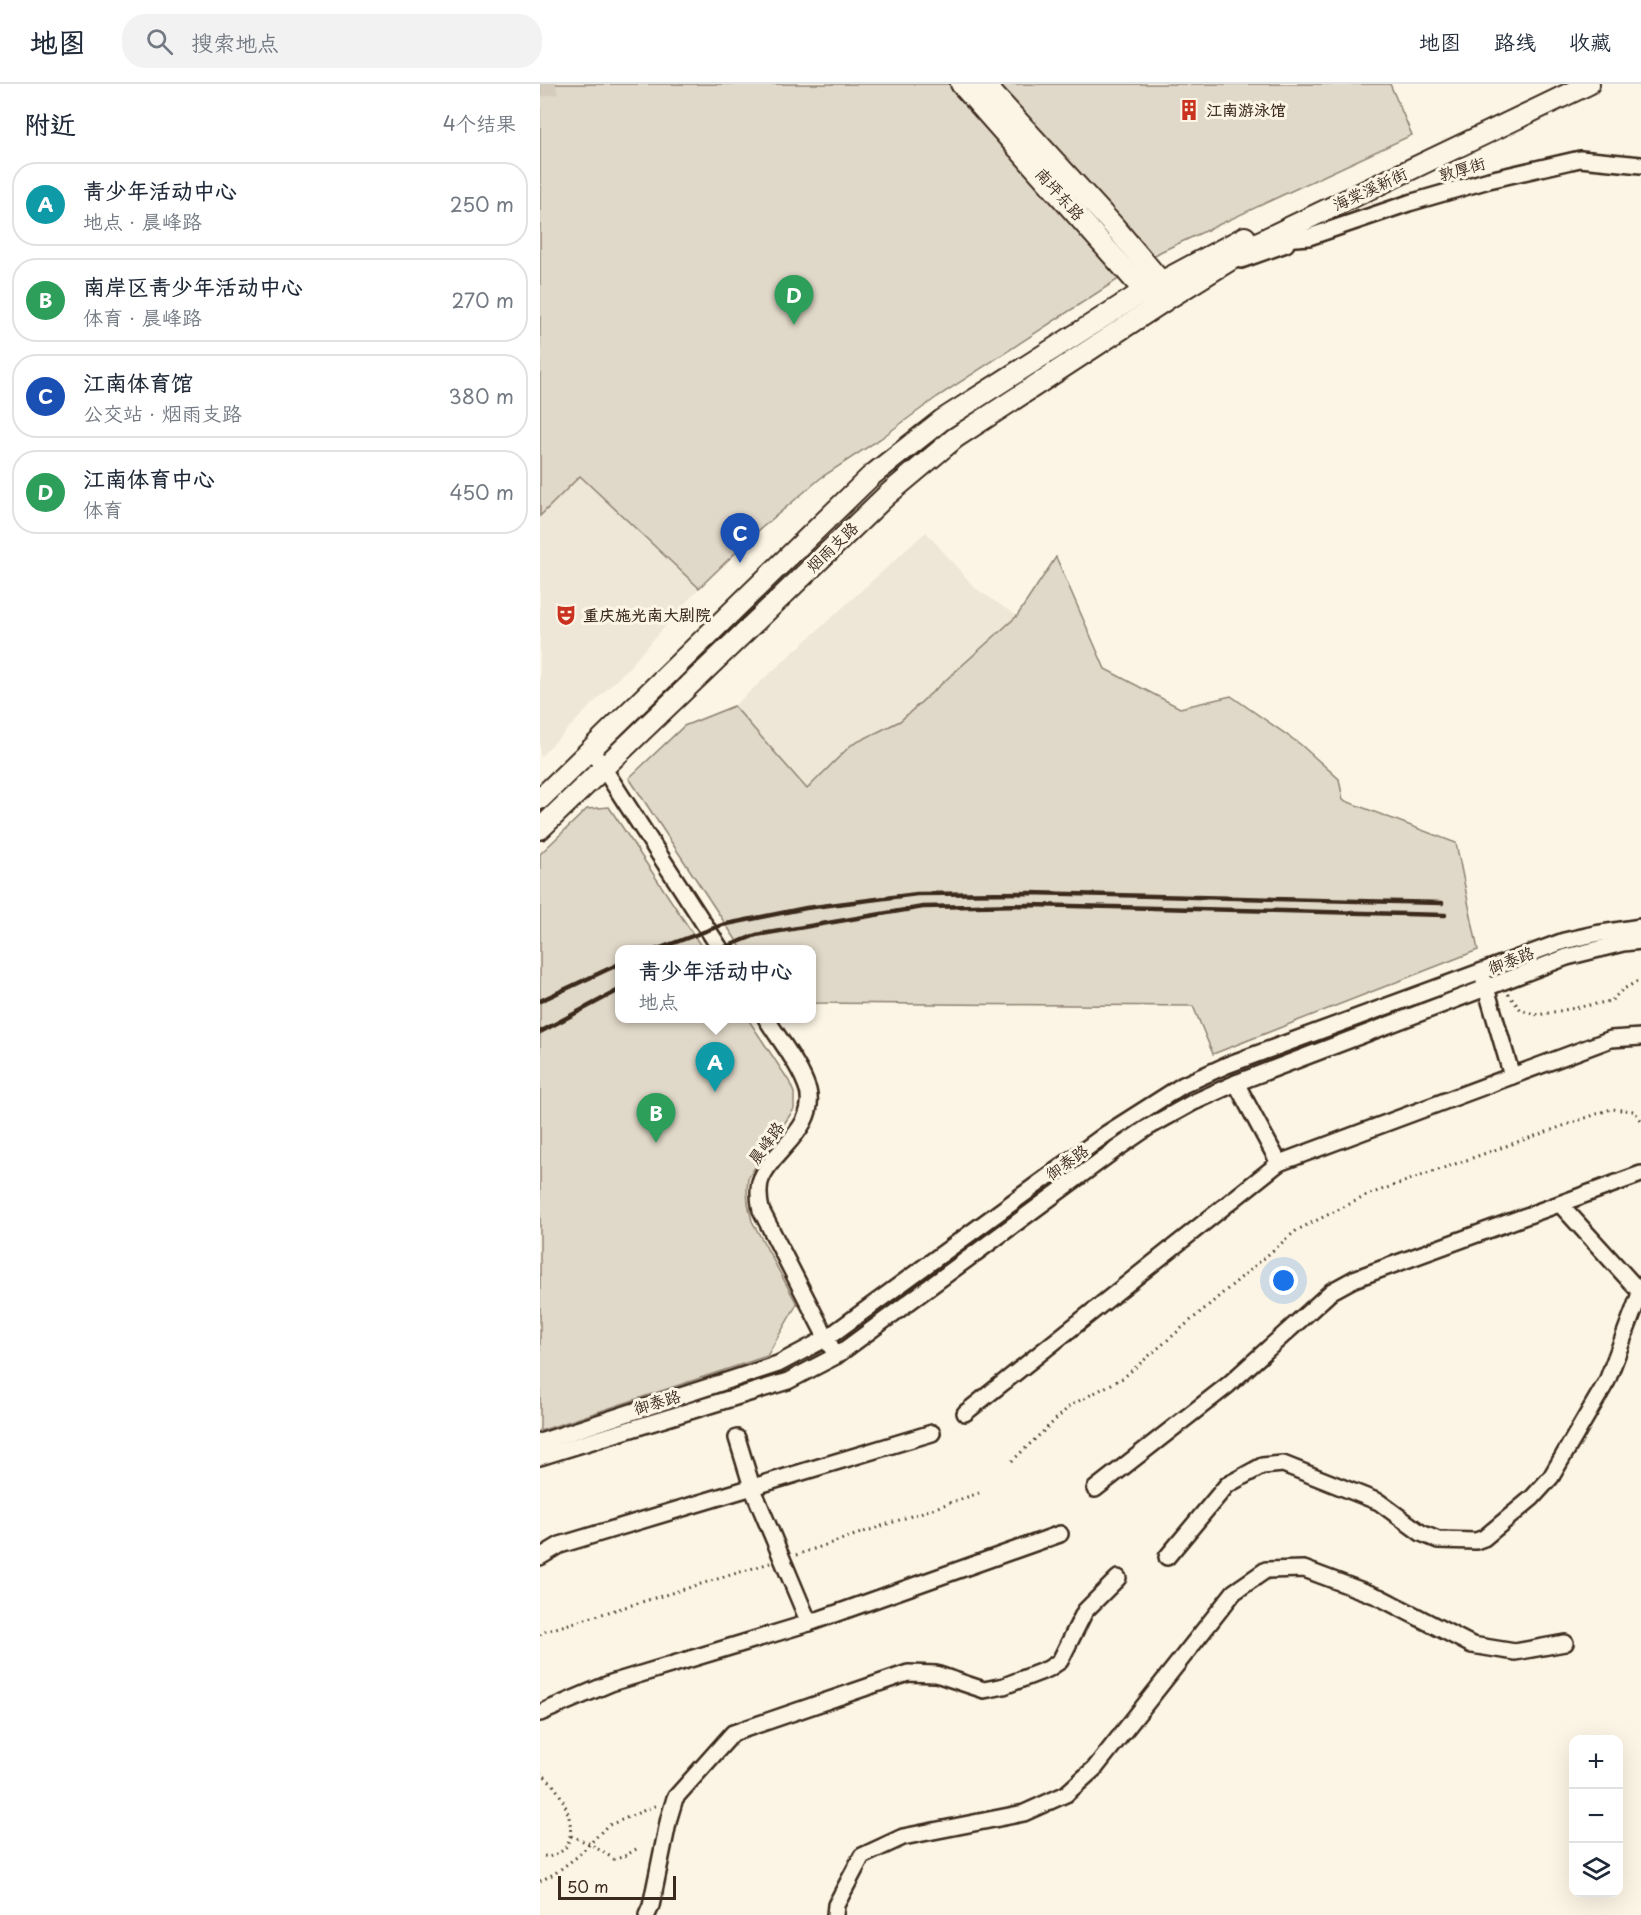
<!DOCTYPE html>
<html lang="zh">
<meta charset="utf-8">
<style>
:root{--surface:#fff;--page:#f2f2f3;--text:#1f2937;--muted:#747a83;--line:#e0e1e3;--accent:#b45309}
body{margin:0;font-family:"Playpen Sans","LXGW WenKai TC",sans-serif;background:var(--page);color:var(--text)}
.controls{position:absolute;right:18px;bottom:18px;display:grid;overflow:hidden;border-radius:12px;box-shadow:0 6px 24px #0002}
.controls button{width:54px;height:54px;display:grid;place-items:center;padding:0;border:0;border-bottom:2px solid var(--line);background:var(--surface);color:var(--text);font:30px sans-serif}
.scale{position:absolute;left:18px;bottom:15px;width:118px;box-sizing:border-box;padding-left:6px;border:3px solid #3b2a1e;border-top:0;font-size:16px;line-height:21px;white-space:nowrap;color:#3b2a1e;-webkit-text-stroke:4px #fcf5e5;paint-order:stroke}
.you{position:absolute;left:744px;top:1197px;width:21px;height:21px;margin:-15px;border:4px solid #fff;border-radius:50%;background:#1a73e8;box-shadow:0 0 0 9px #1a73e833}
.badge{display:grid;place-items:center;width:39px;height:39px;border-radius:50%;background:var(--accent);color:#fff;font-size:20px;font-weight:700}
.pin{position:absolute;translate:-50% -50px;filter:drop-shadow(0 2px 3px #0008)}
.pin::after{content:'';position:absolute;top:32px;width:21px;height:18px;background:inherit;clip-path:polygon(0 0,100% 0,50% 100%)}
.popup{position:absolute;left:75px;top:861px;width:201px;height:78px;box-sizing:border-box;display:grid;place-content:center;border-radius:12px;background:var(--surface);filter:drop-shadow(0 2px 4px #0005);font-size:20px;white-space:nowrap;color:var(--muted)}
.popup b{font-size:22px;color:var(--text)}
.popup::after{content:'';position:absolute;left:50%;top:100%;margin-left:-12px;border:12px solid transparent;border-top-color:var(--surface)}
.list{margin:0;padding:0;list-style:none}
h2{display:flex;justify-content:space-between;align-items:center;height:78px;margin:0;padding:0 24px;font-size:26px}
h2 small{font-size:20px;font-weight:400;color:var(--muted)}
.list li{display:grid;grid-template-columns:39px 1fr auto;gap:18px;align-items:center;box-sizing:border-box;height:84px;margin:0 12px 12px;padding:0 12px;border:2px solid var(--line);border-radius:24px}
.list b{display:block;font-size:22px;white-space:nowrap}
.list p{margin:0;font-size:20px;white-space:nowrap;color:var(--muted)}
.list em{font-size:20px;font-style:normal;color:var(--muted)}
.icon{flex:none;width:33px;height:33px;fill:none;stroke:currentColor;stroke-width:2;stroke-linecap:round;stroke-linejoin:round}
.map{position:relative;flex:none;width:1101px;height:1831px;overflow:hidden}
header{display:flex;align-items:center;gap:36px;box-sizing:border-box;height:84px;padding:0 30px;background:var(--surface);border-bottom:2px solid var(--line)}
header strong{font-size:28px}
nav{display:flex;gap:33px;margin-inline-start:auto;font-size:21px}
.search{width:420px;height:54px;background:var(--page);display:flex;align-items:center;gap:15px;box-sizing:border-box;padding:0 21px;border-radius:24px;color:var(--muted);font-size:22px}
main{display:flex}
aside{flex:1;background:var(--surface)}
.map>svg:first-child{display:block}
</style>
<header>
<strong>地图</strong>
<div class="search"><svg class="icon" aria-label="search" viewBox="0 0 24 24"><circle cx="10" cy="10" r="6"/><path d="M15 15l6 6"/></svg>搜索地点</div>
<nav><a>地图</a><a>路线</a><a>收藏</a></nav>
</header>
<main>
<aside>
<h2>附近<small>4个结果</small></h2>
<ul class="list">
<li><span class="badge" style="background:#0f9aa8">A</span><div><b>青少年活动中心</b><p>地点 · 晨峰路</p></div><em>250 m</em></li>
<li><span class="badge" style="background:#2e9e5b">B</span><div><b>南岸区青少年活动中心</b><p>体育 · 晨峰路</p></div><em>270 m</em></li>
<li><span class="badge" style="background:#1a4fb4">C</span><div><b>江南体育馆</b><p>公交站 · 烟雨支路</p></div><em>380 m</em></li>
<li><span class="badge" style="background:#2e9e5b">D</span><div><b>江南体育中心</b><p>体育</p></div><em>450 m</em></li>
</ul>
</aside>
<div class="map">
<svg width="1101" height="1831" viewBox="0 0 1101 1831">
<rect width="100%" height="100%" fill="#fcf5e5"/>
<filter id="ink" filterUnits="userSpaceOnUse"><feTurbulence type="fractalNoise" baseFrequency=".0167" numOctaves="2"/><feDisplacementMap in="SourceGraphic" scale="12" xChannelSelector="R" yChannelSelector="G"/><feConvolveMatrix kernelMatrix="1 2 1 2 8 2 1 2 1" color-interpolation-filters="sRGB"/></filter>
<g filter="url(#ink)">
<g fill="#eee6d6">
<polygon points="39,392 159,504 92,580 0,673 0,432"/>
<polygon points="386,448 435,504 477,532 360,637 311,661 267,705 194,622"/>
</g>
<g fill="#e0d8c8" stroke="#8e8173" stroke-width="1.5">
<polygon points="0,0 850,0 872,51 620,168 397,313 340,355 282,393 218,447 159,504 40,392 0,432"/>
<polygon points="516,473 565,585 640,624 691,612 760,660 799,695 803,716 916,759 938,866 673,970 653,922 271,919 271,866 202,865 89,694 144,642 194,622 267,705 311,661 360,637 477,532"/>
<polygon points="69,723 163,865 79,866 79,934 208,935 249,997 254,1009 254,1025 208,1094 207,1106 208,1119 212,1137 257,1220 227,1272 0,1347 0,770 47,725"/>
</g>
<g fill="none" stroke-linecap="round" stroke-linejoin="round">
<polyline stroke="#d5ccbd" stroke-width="20" stroke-dasharray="20 10" stroke-linecap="butt" points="0,3 16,0"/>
<defs>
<g id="minor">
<polyline points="729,156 769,153 869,119 949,96 1040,75 1101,81"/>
<polyline points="701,176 746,160"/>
<polyline points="51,665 181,866"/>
<polyline points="944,897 972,992"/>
<path d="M226,934C240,957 260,981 268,1006C278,1045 230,1067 220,1098C218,1108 219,1117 221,1126L291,1263"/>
<polyline points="696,999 739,1079"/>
<polyline points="1020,1120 1100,1208"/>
<polyline points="425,1329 739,1079 1071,955 1101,953"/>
<polyline points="197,1354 212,1403 269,1539"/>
<polyline points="0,1358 238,1280 287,1254 566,1050 643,1001 687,981 1024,857 1055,850 1101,843"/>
<polyline points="0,1373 248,1297 296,1272 575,1066 607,1044 652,1019 696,999 1027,873 1083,859 1101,857"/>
<polyline points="555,1405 688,1301 792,1207 814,1195 1101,1090"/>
<polyline points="0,1473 20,1461 392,1349"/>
<polyline points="627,1473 687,1401 722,1382 743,1380 839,1418 881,1449 898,1456 936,1457 944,1454 992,1414 1011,1393 1067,1297 1101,1207"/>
<polyline points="0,1629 71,1599 269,1539 520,1450"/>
<polyline points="107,1831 111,1822 129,1734 135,1714 193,1649 368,1589 396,1590 444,1606 464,1602 508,1585 520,1577 545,1527 578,1494"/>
<polyline points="295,1831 296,1821 322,1772 363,1753 484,1729 526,1710 555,1684 694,1508 726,1486 764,1485 839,1513 932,1561 975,1568 1025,1559"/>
</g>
<g id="major">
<polyline points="421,0 612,216"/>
<polyline points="444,0 573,141 628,206"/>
<polyline points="0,715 331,392 402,336 604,207 705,153"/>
<polyline points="0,745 347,411 415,354 632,212 721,157 1049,0"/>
</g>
</defs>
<use href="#minor" stroke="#3b2a1e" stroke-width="20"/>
<use href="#major" stroke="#3b2a1e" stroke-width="24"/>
<g stroke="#3b2a1e" stroke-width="3" stroke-dasharray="1.5 4.5" stroke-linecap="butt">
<polyline points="968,910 981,926 998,931 1071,917 1082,906 1096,898 1101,898"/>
<polyline points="472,1377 531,1321 583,1294 757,1146 830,1110 1071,1025 1094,1027 1101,1036"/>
<polyline points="256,1471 439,1409"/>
<polyline points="0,1551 6,1547 230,1479"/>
<path d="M0,1689C19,1700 41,1743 25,1764C22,1768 14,1771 9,1773L0,1771"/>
<polyline points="31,1752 50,1760 74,1775 83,1773 98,1764"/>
<polyline points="0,1797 14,1790 38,1772 67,1742 117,1721"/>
</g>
<use href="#minor" stroke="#fcf5e5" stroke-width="15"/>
<use href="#major" stroke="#fcf5e5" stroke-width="20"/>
<g stroke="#3b2a1e" stroke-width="4.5">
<polyline points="115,866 182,841 266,824 377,810 489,809 902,819"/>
<polyline points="178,866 216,851 383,823 490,821 905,831"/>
<polyline points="0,917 79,880"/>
<polyline points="0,948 79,906"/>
</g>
</g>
</g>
<defs>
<symbol id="building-bare" viewBox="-9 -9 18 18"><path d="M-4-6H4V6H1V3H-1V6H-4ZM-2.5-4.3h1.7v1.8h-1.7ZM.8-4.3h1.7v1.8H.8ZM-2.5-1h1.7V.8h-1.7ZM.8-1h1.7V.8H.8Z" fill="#c8321e" stroke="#fcf5e5" stroke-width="2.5" paint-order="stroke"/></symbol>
<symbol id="theatre-bare" viewBox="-9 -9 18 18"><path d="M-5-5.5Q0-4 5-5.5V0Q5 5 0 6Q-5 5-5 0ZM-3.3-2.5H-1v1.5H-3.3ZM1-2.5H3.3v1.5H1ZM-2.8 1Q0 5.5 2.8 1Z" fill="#c8321e" stroke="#fcf5e5" stroke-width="2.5" paint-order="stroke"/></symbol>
</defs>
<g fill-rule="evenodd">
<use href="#building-bare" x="634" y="11" width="30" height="30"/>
<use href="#theatre-bare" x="11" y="516" width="30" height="30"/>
</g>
<g text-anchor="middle" stroke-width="6" stroke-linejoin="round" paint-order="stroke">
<g font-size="16" font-weight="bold" fill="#3b2a1e" stroke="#fcf5e5" text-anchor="start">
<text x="666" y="32">江南游泳馆</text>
<text x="43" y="537">重庆施光南大剧院</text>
</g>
<g font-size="16" fill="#3b2a1e" stroke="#fcf5e5">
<text transform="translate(922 85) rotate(-16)" y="6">敦厚街</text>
<text transform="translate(830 105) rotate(-25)" y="6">海棠溪新街</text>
<text transform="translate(520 110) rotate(48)" y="6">南坪东路</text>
<text transform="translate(292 463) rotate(-44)" y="6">烟雨支路</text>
<text transform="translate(971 876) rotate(-21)" y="6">御泰路</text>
<text transform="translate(226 1059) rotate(-54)" y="6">晨峰路</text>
<text transform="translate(527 1078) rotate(-36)" y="6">御泰路</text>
<text transform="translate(117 1318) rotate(-17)" y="6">御泰路</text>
</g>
</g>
</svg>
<div class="controls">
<button>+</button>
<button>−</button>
<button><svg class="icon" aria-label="layers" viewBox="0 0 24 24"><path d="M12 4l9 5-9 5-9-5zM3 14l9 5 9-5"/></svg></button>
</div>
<div class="scale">50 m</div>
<div class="you"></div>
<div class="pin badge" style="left:175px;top:1008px;background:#0f9aa8">A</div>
<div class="popup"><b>青少年活动中心</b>地点</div>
<div class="pin badge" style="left:116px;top:1059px;background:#2e9e5b">B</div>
<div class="pin badge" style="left:200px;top:479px;background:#1a4fb4">C</div>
<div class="pin badge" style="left:254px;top:241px;background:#2e9e5b">D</div>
</div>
</main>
